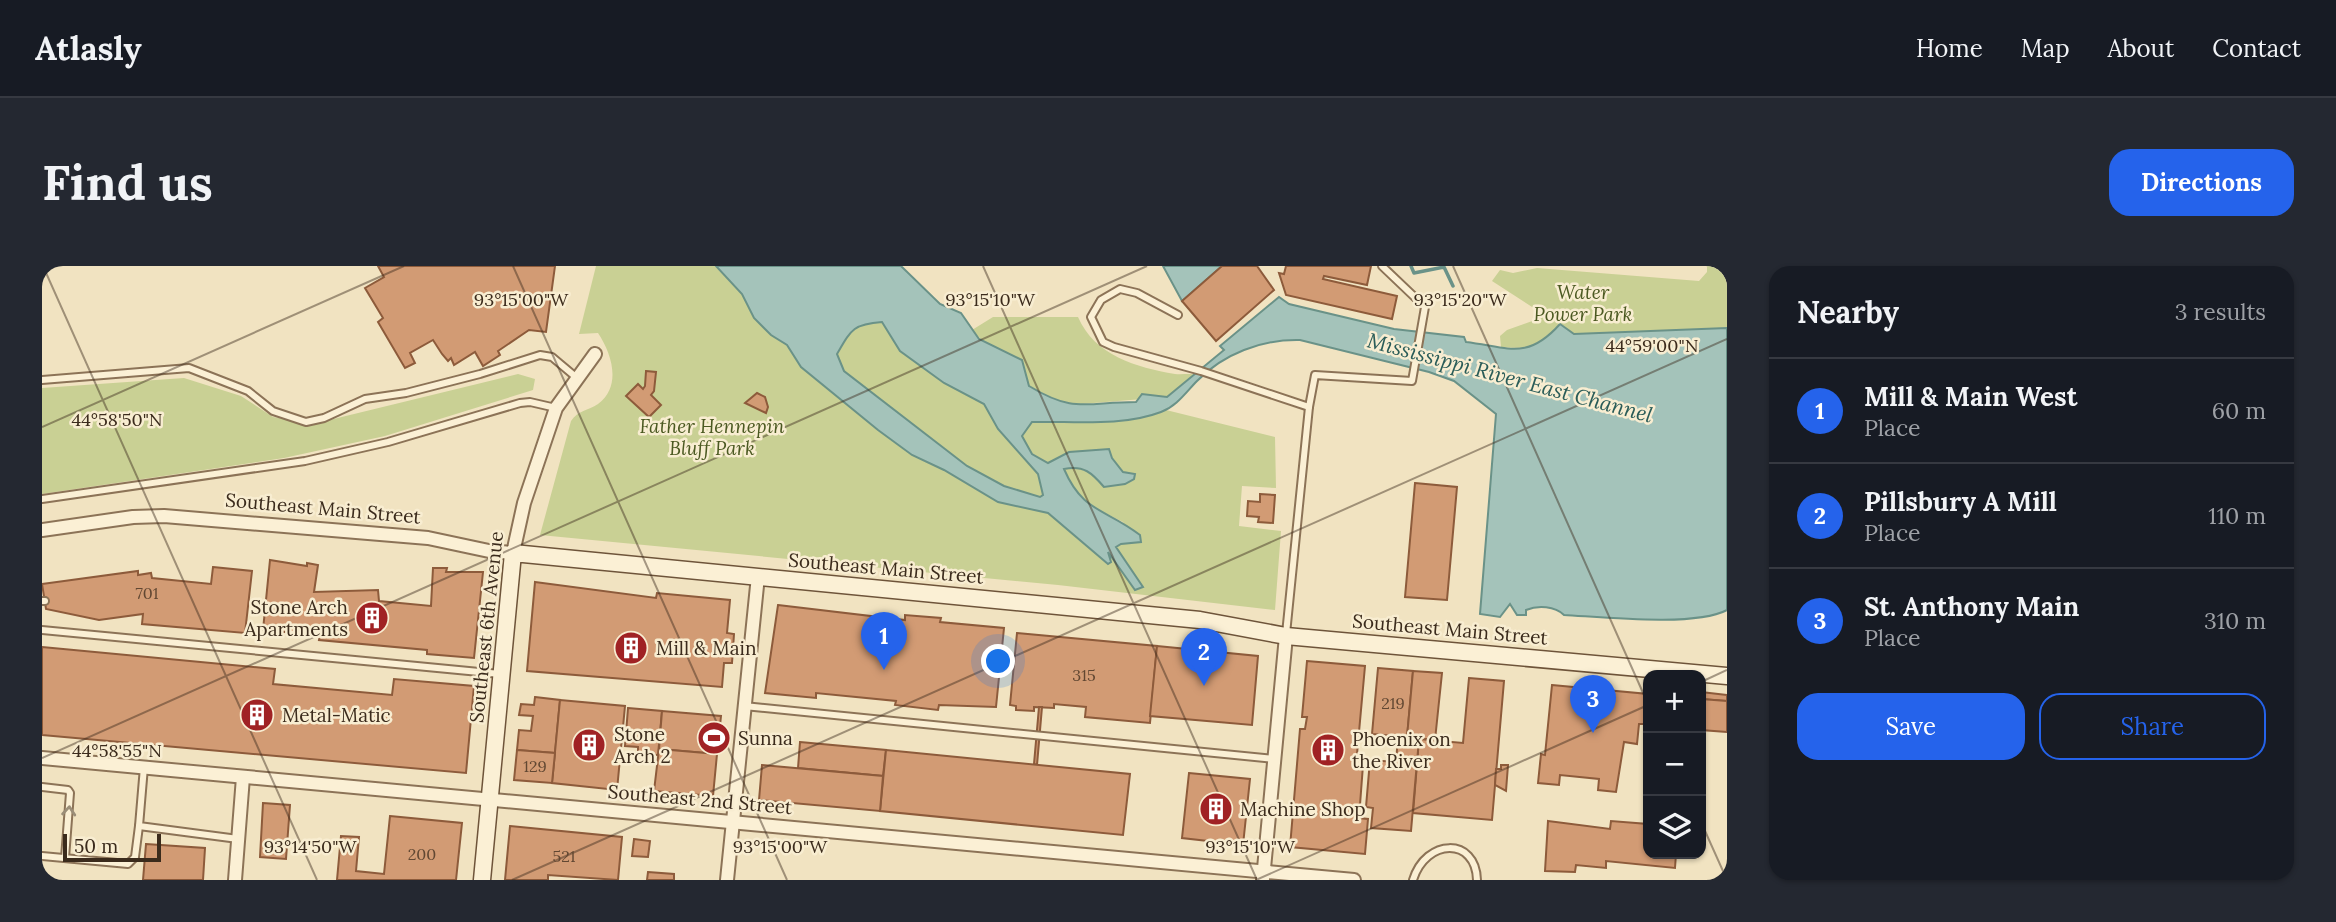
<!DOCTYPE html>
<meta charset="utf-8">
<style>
:root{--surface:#171b24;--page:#242831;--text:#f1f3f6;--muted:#9ea1a6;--line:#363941;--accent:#2563eb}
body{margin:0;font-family:Lora,serif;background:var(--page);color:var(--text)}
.controls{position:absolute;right:21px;bottom:21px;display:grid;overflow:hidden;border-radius:14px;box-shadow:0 2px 5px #0004}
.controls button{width:63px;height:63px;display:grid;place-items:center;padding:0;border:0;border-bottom:2px solid var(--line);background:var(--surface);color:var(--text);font:35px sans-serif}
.scale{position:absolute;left:21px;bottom:18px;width:98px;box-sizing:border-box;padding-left:7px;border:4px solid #3b2b1c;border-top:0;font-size:19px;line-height:24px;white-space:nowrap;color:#3b2b1c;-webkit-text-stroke:5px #f8edd1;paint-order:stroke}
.you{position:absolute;left:957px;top:396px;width:24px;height:24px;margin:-18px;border:5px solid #fff;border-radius:50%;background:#1a73e8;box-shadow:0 0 0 10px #1a73e833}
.badge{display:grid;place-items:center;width:46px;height:46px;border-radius:50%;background:var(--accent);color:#fff;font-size:23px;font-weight:700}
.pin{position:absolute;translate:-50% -58px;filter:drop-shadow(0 2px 4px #0008)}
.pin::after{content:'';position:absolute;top:37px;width:24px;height:21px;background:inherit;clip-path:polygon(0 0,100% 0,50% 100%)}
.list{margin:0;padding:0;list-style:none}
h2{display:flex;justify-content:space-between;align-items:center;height:91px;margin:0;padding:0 28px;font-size:30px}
h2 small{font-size:23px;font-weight:400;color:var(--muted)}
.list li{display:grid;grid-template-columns:46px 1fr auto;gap:21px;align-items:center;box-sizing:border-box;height:105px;padding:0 28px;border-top:2px solid var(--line)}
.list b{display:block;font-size:26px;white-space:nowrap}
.list p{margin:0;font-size:23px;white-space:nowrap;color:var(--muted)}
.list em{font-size:23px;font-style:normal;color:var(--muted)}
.actions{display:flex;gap:14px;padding:21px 28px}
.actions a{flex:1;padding:16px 0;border:2px solid var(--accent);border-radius:21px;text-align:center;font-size:24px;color:var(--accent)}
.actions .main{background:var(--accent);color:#fff}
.icon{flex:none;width:38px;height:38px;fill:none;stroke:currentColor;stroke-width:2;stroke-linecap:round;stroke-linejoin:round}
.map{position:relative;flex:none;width:1685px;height:614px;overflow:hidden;border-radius:21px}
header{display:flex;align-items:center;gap:42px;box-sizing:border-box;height:98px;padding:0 35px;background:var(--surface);border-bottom:2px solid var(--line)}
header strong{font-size:33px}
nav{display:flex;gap:38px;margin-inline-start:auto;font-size:24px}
.intro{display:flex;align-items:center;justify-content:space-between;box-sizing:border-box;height:168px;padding:0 42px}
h1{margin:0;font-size:49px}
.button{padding:18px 32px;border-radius:21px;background:var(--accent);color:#fff;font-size:24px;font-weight:700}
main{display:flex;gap:42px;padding:0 42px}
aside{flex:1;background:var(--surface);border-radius:21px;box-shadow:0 2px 5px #0004}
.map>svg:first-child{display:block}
</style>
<header>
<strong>Atlasly</strong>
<nav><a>Home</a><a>Map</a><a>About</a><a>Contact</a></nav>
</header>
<div class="intro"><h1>Find us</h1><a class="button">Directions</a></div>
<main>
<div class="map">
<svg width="1685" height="614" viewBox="0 0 1685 614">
<rect width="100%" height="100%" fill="#f1e3c1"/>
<g fill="#c9d094">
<path d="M554,0H674L700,28L712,52L729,69L745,78L759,101L836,164L870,189L902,204L956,236L1006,247L1066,298L1065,287L1079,278L1091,277L1081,256L1043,237L1032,226L1022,202L1081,206L1070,192L1067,183L1028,186L1006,197L990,188L980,170L989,156L1089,153L1124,144L1233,171L1234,222L1200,220L1197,260L1239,265L1233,344L1016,319L498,269L529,155C536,144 546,145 556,138C580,120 570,88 556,67L537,68Z"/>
<path d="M1665,0H1685V62L1532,68L1518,58C1497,82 1490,83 1459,81L1458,70L1465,64L1504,50L1450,15L1458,4L1471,7L1495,2L1657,15L1665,6Z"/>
<path d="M951,51H1036C1053,90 1094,101 1133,108C1140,109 1148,107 1155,109L1125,131L1027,139L1011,135L987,120L980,94C962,87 943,80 930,64Z"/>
<path d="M840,56L858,85L902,117L942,138L956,163L996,208L1001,229L998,231L962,220L925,200L802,105L795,88C809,64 811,58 840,56Z"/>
<polygon points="476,108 493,113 491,124 343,170 242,192 0,228 0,122 142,112 199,130 231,151 271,158"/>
</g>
<g fill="#a4c3ba" stroke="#6a9288" stroke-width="2" fill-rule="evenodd">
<path d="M674,0H859L898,38L919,47L937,73L980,94L987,120C1033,148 1044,136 1094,136L1100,128L1125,131L1182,84L1178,80L1237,31L1247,38L1352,63L1422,71L1424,76C1466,81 1485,95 1518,58L1532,68L1685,62V344C1654,361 1560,351 1522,349C1513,340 1496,339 1484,344V349H1475L1468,338L1458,351L1438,348L1454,148L1412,115L1387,106L1258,74C1220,73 1181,88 1155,115C1144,126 1135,140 1119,146C1080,161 1031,155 990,156L980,170L990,188L1006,197L1027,186L1067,183L1070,192L1081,206L1093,208L1092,213L1083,218L1062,221C1050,207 1042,199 1022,203C1041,247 1063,242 1098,269L1099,276L1079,278L1074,281L1101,321L1093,324L1066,286L1069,296L1066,298L1006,247L956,236L902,204L870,189L836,164L759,101L745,79L729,69L712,52L700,28ZM840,56L858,85L902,117L942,138L956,163L996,208L1001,229L998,231L962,220L925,200L802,105L795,88C809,64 811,58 840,56Z"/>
<polygon points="1121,0 1180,0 1140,35"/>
</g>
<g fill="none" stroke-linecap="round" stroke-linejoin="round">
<polyline stroke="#6a9288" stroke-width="3.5" points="1369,0 1372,7 1402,1 1411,20"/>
</g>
<g fill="#d29b74" stroke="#8d5b3b" stroke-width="2">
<polygon points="336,0 513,0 504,66 487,64 456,85 458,89 441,100 433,86 412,99 409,92 406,95 400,88 391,74 368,87 373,97 363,102 336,56 341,52 323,22 342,11"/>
<polygon points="1180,0 1215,0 1232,24 1174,75 1140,35"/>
<polygon points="1244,0 1329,0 1325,19 1282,10 1281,13 1355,30 1350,53 1244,29 1237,7 1242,8"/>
<polygon points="604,105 614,106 612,125 609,129 619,139 607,151 584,130 596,118 601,123 603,120"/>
<polygon points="715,127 723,131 726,141 724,147 703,137"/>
<polygon points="1373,217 1415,221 1405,334 1363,331"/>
<polygon points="1218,228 1233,229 1231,257 1216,256 1217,251 1205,250 1206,235 1218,236"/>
<polygon points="228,294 265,300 265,297 276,299 272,326 336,324 337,335 389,340 391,302 405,302 404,306 441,306 432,392 385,388 385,384 277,374 278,369 221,364"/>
<polygon points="171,301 210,305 203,367 100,358 101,348 57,354 4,343 0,318 96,305 96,309 109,307 110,312 169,318"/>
<polygon points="493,316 614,332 615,327 688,334 685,367 692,368 690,397 682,397 680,421 485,405"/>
<polygon points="736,339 863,354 863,349 899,352 898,356 962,362 954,441 897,439 896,444 853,439 854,435 774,427 774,432 723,427"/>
<polygon points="975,367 1115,380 1108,457 1043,451 1044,441 1012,438 1012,442 992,441 992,445 974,444 974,440 968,439"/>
<polygon points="1115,380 1216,390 1210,459 1108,450"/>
<polygon points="0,381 233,403 231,418 350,429 352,413 432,420 424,507 0,469"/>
<polygon points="1265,395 1323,400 1314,499 1321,499 1317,552 1326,553 1323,588 1248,581 1258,463 1263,463 1265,451 1260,451"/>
<polygon points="1336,402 1371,405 1365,471 1330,468"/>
<polygon points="1371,405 1400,407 1393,474 1365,471"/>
<polygon points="1427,412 1462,415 1450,554 1371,547 1377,473 1421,477"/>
<polygon points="1510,419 1606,428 1606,458 1597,458 1595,478 1582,476 1574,526 1556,524 1557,513 1518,509 1517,519 1496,517 1499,488 1503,489"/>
<polygon points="1659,426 1685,429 1685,435 1659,433"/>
<polygon points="493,431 518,434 513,487 475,484 477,464 489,465 491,450 477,449 479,438 492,439"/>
<polygon points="1659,433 1685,435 1685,466 1659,464"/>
<polygon points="518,434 583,440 575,524 510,517"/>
<polygon points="997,441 1000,441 995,499 992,498"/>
<polygon points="586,442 620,445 616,489 596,488 596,481 583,480"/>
<polygon points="620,445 679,450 675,488 617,483"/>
<polygon points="1356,471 1377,473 1369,565 1329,562 1331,542 1324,541 1328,494 1354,496"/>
<polygon points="758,476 844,484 841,510 756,502"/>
<polygon points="617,483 675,488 671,530 612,525"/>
<polygon points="475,484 513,487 510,517 472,514"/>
<polygon points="844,484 1088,508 1081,569 838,545"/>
<polygon points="720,499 841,510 838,545 717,534"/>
<polygon points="1459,499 1466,499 1464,525 1453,519 1454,503 1459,503"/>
<polygon points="1147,507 1208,513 1201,579 1140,572"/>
<polygon points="221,537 248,539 244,593 218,591"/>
<polygon points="348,550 420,557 414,614 295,614 299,570 317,571 314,605 342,608"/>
<polygon points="1506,555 1568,563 1569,555 1606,558 1606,588 1634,588 1633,602 1564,595 1564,602 1534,599 1533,606 1503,605"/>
<polygon points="468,560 580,571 576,614 506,609 506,614 463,614"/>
<polygon points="592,573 608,575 606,591 590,590"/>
<polygon points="104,578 163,582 161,614 101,614"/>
<polygon points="606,606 632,608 632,614 605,614"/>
</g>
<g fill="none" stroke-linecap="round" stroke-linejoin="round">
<defs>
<g id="lane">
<polyline points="1136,49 1095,27 1078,23 1059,34 1049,51 1061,76 1072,81 1159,105 1267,141"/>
<polyline points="0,114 147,102 206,125 231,145 264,156 282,152 323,133 364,127 438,108 498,89 510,91 535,112"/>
<polyline points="0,233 263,195 346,176 478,137 488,136 514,142"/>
<polyline points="0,335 3,335"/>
<polyline points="0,364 458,408"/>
<polyline points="1244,368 1267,141 1273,109 1370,115 1383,41 1340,0"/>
<polyline points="702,440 1232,493"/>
<polyline points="102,501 97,560 196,573"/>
<polyline points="0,521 26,524 28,527 23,592"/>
<polyline points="0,590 86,598 93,591 97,560"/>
<path d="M1371,614C1384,572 1434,571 1435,614"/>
</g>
<g id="street">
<polyline points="0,264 91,251 122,250 386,272 447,285 471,287 482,237 514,142 553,88"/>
<polyline points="0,492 1312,614"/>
<polyline points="1221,613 1244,370"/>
<polyline points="193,614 201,511"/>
<polyline points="685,614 716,310"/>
</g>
<polyline id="secondary" points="440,614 471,287 1158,354 1244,370 1685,410"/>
</defs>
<use href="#lane" stroke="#8c7357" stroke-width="10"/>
<use href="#street" stroke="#8c7357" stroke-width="16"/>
<use href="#secondary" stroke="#6e543a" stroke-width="19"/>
<use href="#lane" stroke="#fbf0d5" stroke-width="6"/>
<use href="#street" stroke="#fbf0d5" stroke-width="12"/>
<use href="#secondary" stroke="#fbf0d5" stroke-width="16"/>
</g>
<defs><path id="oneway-chevron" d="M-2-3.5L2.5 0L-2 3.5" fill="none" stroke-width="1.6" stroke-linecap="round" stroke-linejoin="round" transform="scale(1.75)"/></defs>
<use stroke="#9b8e78" href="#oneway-chevron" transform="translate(27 545) rotate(-85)"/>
<path fill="none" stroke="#3b2b1c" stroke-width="2" stroke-opacity="0.45" d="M1,0L275,614M471,0L745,614M941,0L1215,614M1411,0L1606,438M0,161L362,0M1659,416L1685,404M0,492L1105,0M1659,556L1685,614M470,614L1685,73M1214,614L1606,439"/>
<defs>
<symbol id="building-disc" viewBox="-11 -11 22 22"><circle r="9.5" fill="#a02224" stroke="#f8edd1"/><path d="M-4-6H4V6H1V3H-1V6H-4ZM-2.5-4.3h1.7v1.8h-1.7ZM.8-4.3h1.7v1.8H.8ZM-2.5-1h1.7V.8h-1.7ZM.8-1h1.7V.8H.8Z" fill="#fff"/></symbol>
<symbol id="stadium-disc" viewBox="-11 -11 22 22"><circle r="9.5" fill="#a02224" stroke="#f8edd1"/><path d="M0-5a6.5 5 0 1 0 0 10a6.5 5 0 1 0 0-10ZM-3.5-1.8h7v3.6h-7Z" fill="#fff"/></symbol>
</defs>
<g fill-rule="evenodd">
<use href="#building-disc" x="311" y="333" width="38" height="38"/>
<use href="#building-disc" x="570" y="363" width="38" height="38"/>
<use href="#building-disc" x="196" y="430" width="38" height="38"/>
<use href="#stadium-disc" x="653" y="453" width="38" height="38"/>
<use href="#building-disc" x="528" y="460" width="38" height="38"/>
<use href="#building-disc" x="1267" y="465" width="38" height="38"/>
<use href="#building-disc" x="1155" y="524" width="38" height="38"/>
</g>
<g text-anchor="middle" stroke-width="5" stroke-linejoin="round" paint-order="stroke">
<g font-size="16" fill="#614732">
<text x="105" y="333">701</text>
<text x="1042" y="415">315</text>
<text x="1351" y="443">219</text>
<text x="493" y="506">129</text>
<text x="380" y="594">200</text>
<text x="522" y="596">521</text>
</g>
<g font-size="19" font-style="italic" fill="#4b5921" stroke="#f8edd1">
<text x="1541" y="33">Water<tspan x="1541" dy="22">Power Park</tspan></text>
<text x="670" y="167">Father Hennepin<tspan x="670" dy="22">Bluff Park</tspan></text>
</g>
<g font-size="19" fill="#3b2b1c" stroke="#f8edd1">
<text transform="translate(281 242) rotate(5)" y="7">Southeast Main Street</text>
<text transform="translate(844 302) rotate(5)" y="7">Southeast Main Street</text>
<text transform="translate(444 361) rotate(-84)" y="7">Southeast 6th Avenue</text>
<text transform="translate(1408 363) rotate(5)" y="7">Southeast Main Street</text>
<text transform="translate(658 533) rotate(5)" y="7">Southeast 2nd Street</text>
</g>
<g font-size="19" fill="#3b2b1c" stroke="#f8edd1" text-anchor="start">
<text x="306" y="348" text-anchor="end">Stone Arch<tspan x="306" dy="22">Apartments</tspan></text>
<text x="614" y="389">Mill &amp; Main</text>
<text x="240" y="456">Metal-Matic</text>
<text x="572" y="475">Stone<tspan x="572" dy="22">Arch 2</tspan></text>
<text x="696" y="479">Sunna</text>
<text x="1310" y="480">Phoenix on<tspan x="1310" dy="22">the River</tspan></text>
<text x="1198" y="550">Machine Shop</text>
</g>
<g font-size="21" font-style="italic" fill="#2a5c58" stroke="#f8edd1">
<text transform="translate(1468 112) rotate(15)" y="7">Mississippi River East Channel</text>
</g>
</g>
<g font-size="18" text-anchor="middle" fill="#3b2b1c" stroke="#f8edd1" stroke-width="5" stroke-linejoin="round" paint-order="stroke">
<text x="479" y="40">93°15'00"W</text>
<text x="948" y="40">93°15'10"W</text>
<text x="1418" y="40">93°15'20"W</text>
<text x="1610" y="86">44°59'00"N</text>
<text x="75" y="160">44°58'50"N</text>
<text x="75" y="491">44°58'55"N</text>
<text x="268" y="587">93°14'50"W</text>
<text x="738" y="587">93°15'00"W</text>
<text x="1208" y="587">93°15'10"W</text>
</g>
</svg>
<div class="controls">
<button>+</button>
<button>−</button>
<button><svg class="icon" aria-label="layers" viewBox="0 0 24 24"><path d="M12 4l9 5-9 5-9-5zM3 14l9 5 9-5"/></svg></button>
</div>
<div class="scale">50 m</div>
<div class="you"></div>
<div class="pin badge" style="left:842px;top:404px">1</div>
<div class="pin badge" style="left:1162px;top:420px">2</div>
<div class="pin badge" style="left:1551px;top:467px">3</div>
</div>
<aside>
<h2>Nearby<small>3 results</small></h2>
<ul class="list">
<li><span class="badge">1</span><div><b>Mill &amp; Main West</b><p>Place</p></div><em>60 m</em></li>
<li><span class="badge">2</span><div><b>Pillsbury A Mill</b><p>Place</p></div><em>110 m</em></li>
<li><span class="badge">3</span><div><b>St. Anthony Main</b><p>Place</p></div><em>310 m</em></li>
</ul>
<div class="actions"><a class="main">Save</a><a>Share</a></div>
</aside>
</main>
